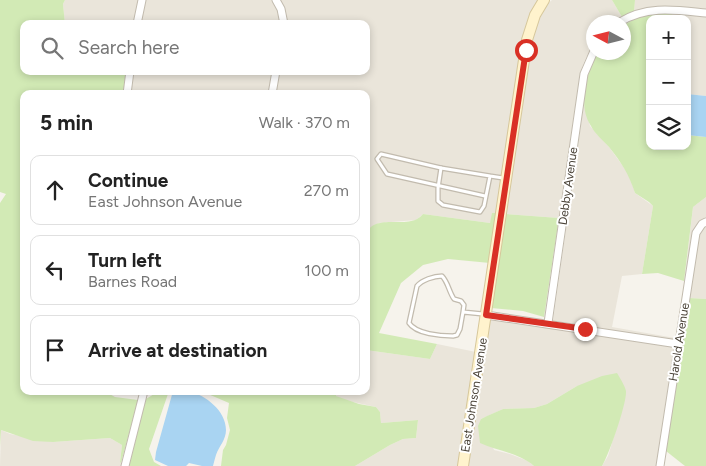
<!DOCTYPE html>
<meta charset="utf-8">
<style>
:root{--surface:#fff;--page:#f2f2f2;--text:#222;--muted:#767676;--line:#e0e0e0}
body{margin:0;font-family:Figtree,sans-serif;background:var(--page);color:var(--text)}
.controls{position:absolute;right:15px;top:15px;display:grid;overflow:hidden;border-radius:10px;box-shadow:0 2px 8px #0003}
.controls button{width:45px;height:45px;display:grid;place-items:center;padding:0;border:0;border-bottom:1px solid var(--line);background:var(--surface);color:var(--text);font:25px sans-serif}
.compass{position:absolute;left:586px;top:15px;width:45px;height:45px;border-radius:50%;background:var(--surface);box-shadow:0 2px 8px #0003;rotate:277deg}
.stop{position:absolute;width:15px;height:15px;margin:-11px;border:4px solid #d93025;border-radius:50%;background:#fff}
.stop.end{background:#d93025;border-color:#fff;box-shadow:0 1px 5px #0008}
.list{margin:0;padding:0;list-style:none}
h2{display:flex;justify-content:space-between;align-items:center;height:65px;margin:0;padding:0 20px;font-size:21px}
h2 small{font-size:16px;font-weight:400;color:var(--muted)}
.list li{display:grid;grid-template-columns:32px 1fr auto;gap:15px;align-items:center;box-sizing:border-box;height:70px;margin:0 10px 10px;padding:0 10px;border:1px solid var(--line);border-radius:10px}
.list b{display:block;font-size:19px;white-space:nowrap}
.list p{margin:0;font-size:16px;white-space:nowrap;color:var(--muted)}
.list em{font-size:16px;font-style:normal;color:var(--muted)}
.icon{flex:none;width:28px;height:28px;fill:none;stroke:currentColor;stroke-width:2;stroke-linecap:round;stroke-linejoin:round}
.map{position:relative;flex:none;width:706px;height:466px;overflow:hidden}
.search{position:absolute;background:var(--surface);box-shadow:0 2px 8px #0003;left:20px;top:20px;width:350px;height:55px;display:flex;align-items:center;gap:12px;box-sizing:border-box;padding:0 18px;border-radius:10px;color:var(--muted);font-size:19px}
.panel{position:absolute;background:var(--surface);box-shadow:0 2px 8px #0003;left:20px;top:90px;width:350px;height:305px;border-radius:10px}
.map>svg:first-child{display:block}
</style>
<div class="map">
<svg width="706" height="466" viewBox="0 0 706 466">
<rect width="100%" height="100%" fill="#f6f3ec"/>
<g fill="#eae5da">
<polygon points="65,0 138,0 133,24 65,24 63,4"/>
<polygon points="146,0 272,0 277,10 280,24 141,24"/>
<polygon points="280,0 539,0 497,213 490,223 423,214 416,220 379,223 368,230 366,234 366,94 276,94 280,71 366,71 366,24 287,24 286,14"/>
<polygon points="552,0 612,0 622,17 614,22 594,22 593,44 584,62 580,73 559,218 505,214 531,41 539,17 545,6"/>
<polygon points="635,0 706,0 706,9 667,6 655,7 634,12"/>
<polygon points="673,13 706,16 706,96 687,94 687,19 671,19"/>
<polygon points="134,71 272,71 268,94 131,94"/>
<polygon points="584,104 590,126 609,147 630,176 635,193 653,206 642,274 622,276 612,327 675,338 675,340 553,321"/>
<polygon points="706,197 706,218 699,222 692,232 684,284 693,207"/>
<polygon points="706,226 706,299 689,298 699,234"/>
<polygon points="489,318 674,347 656,466 602,466 608,456 619,420 577,386 547,404 534,408 503,409 481,419 494,450 510,454 528,461 534,466 466,466"/>
<polygon points="437,344 476,352 459,466 355,466 390,445 403,439 416,438 418,420 381,423 380,412 376,407 348,401 335,396 336,391 366,391 366,350 430,359"/>
<polygon points="1,430 10,434 53,442 110,438 122,445 120,461 121,463 121,466 0,466"/>
</g>
<g fill="#d2eab5">
<polygon points="0,0 65,0 63,4 65,24 24,24 24,71 126,71 123,94 24,94 24,391 104,391 115,397 138,400 121,463 120,462 122,445 110,438 53,442 33,441 1,430 0,447 0,203 6,194 0,192"/>
<polygon points="612,0 635,0 634,12 622,17"/>
<path d="M656,13H673L671,19H650V146H687V135L706,137V197L693,207L684,281L658,273L642,274L653,206L649,202L635,193C629,174 621,162 609,147C603,140 595,134 591,126C577,105 587,73 597,53L624,52V25L636,18Z"/>
<path d="M492,213H497L490,263L448,259L423,265L401,283L379,333L437,344L430,359L366,350V234C374,214 403,227 417,219C419,218 421,216 423,214L490,223Z"/>
<polygon points="505,214 559,218 544,317 523,311 491,308"/>
<polygon points="689,298 706,299 706,466 685,466 666,451"/>
<path d="M617,373C620,378 625,386 626,391C627,403 609,455 602,466H534C519,453 498,451 480,443L478,426L481,419L487,416L503,409L534,408L547,404L577,386L602,376Z"/>
<polygon points="159,391 169,391 149,449 154,462 161,466 129,466 146,399"/>
<polygon points="201,391 336,391 336,396 359,404 376,407 380,412 381,423 418,420 416,438 403,439 390,445 355,466 221,466 223,450 226,445 230,430 227,418 229,403"/>
</g>
<g fill="#a9d4f2">
<polygon points="687,94 706,96 706,137 687,135"/>
<path d="M173,391C178,391 183,390 188,391C206,395 226,411 226,430C226,440 219,446 216,455C215,458 214,462 213,466H202L189,463L186,466H168L155,460L156,452Z"/>
</g>
<g fill="none" stroke-linecap="round" stroke-linejoin="round">
<defs>
<g id="service">
<polyline points="441,168 381,154 377,159 387,174 485,196"/>
<polyline points="490,176 441,168 438,188 438,201 443,205 480,212 484,206 490,176 503,178"/>
<path d="M463,312L460,329L457,335L453,336C441,336 416,334 409,323L417,286C422,280 434,276 442,276C448,282 449,292 454,299L461,301L464,305L463,312L483,314"/>
</g>
<g id="minor">
<polyline points="276,0 281,9 284,24"/>
<path d="M620,22C647,5 676,10 706,13"/>
<polyline points="137,24 142,0"/>
<polyline points="127,94 130,71"/>
<polyline points="272,94 276,71"/>
<polyline points="486,315 678,344"/>
<polyline points="548,323 584,74 594,51"/>
<polyline points="125,466 144,391"/>
<polyline points="660,466 696,233 702,224 706,222"/>
</g>
<polyline id="secondary" points="463,466 527,40 535,15 544,0"/>
</defs>
<use href="#service" stroke="#c2bbae" stroke-width="5.5"/>
<use href="#minor" stroke="#c2bbae" stroke-width="9"/>
<use href="#secondary" stroke="#d6c79b" stroke-width="12"/>
<use href="#service" stroke="#fff" stroke-width="3"/>
<use href="#minor" stroke="#fff" stroke-width="7"/>
<use href="#secondary" stroke="#fff3cd" stroke-width="10"/>
</g>
<g fill="none" stroke-linecap="round" stroke-linejoin="round">
<polyline stroke="#d93025" stroke-width="6" points="526,50 486,315 585,329"/>
</g>
<g text-anchor="middle" stroke-width="4" stroke-linejoin="round" paint-order="stroke">
<g font-size="12" fill="#4b4439" stroke="#fff">
<text transform="translate(568 186) rotate(-82)" y="4">Debby Avenue</text>
<text transform="translate(679 342) rotate(-81)" y="4">Harold Avenue</text>
<text transform="translate(474 395) rotate(-81)" y="4">East Johnson Avenue</text>
</g>
</g>
</svg>
<div class="controls">
<button>+</button>
<button>−</button>
<button><svg class="icon" aria-label="layers" viewBox="0 0 24 24"><path d="M12 4l9 5-9 5-9-5zM3 14l9 5 9-5"/></svg></button>
</div>
<svg class="compass" viewBox="-18 -18 36 36"><path d="M0-13l5 13h-10z" fill="#e53935"/><path d="M0 13l5-13h-10z" fill="#767676"/></svg>
<div class="stop" style="left:526px;top:50px"></div>
<div class="stop end" style="left:585px;top:329px"></div>
<div class="search"><svg class="icon" aria-label="search" viewBox="0 0 24 24"><circle cx="10" cy="10" r="6"/><path d="M15 15l6 6"/></svg>Search here</div>
<section class="panel">
<h2>5 min<small>Walk · 370 m</small></h2>
<ul class="list">
<li><svg class="icon" aria-label="ahead" viewBox="0 0 24 24"><path d="M12 20V5M6 11l6-6 6 6"/></svg><div><b>Continue</b><p>East Johnson Avenue</p></div><em>270 m</em></li>
<li><svg class="icon" aria-label="left" viewBox="0 0 24 24"><path d="M17 20v-9H6M10 6l-5 5 5 5"/></svg><div><b>Turn left</b><p>Barnes Road</p></div><em>100 m</em></li>
<li><svg class="icon" aria-label="arrive" viewBox="0 0 24 24"><path d="M6 21V4h12l-3 4 3 4H6"/></svg><div><b>Arrive at destination</b></div></li>
</ul>
</section>
</div>
